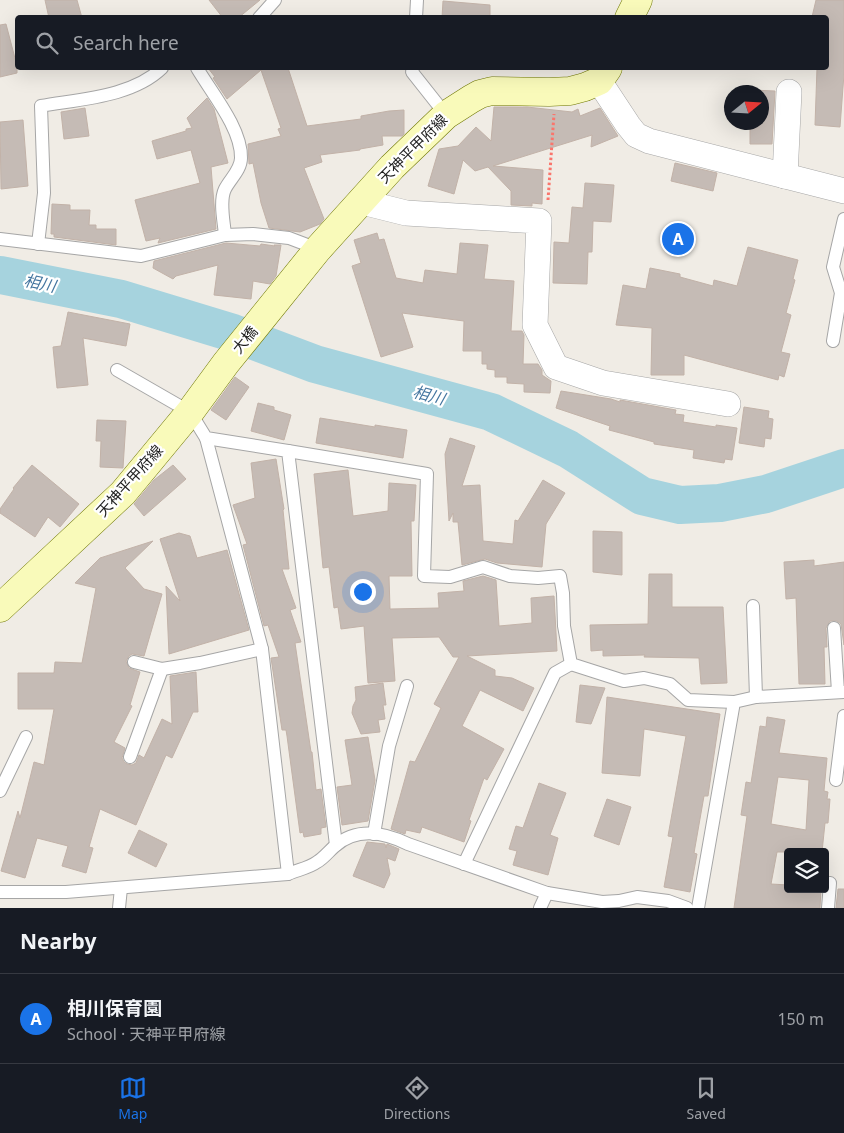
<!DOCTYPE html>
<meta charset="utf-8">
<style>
:root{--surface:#171b24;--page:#242831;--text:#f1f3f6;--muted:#9ea1a6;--line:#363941;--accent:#1a73e8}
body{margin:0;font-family:"Noto Sans","Noto Sans JP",sans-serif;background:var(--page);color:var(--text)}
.controls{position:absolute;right:15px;bottom:15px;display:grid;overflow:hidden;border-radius:5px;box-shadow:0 5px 20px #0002}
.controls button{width:45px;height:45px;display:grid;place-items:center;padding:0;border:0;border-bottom:1px solid var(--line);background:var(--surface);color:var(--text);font:25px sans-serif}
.compass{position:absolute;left:724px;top:85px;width:45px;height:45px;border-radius:50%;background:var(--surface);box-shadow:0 5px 20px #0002;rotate:72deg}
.you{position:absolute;left:362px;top:591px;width:18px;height:18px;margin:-12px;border:4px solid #fff;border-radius:50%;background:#1a73e8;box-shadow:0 0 0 8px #1a73e833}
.badge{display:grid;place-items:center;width:32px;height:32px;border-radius:50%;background:var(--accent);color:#fff;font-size:16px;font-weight:700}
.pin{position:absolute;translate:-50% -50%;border:2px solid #fff;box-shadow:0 1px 5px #0006}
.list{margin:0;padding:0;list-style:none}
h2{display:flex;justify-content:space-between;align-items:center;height:65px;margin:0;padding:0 20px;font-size:21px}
h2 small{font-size:16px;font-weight:400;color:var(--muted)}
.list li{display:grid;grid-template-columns:32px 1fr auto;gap:15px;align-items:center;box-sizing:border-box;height:90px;padding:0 20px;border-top:1px solid var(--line)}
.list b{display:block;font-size:19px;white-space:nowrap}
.list p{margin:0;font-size:16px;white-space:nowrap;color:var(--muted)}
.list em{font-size:16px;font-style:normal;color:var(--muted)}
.icon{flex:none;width:28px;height:28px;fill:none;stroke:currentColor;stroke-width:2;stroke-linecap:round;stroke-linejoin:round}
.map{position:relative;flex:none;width:844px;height:908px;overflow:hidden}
.search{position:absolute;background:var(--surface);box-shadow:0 5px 20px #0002;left:15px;right:15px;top:15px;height:55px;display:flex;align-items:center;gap:12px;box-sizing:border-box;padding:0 18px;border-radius:5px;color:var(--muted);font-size:19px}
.sheet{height:155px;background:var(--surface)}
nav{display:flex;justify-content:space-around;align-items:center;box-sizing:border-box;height:70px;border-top:1px solid var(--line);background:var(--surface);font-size:14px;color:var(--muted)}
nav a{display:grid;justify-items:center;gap:2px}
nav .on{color:var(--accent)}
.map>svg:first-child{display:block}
</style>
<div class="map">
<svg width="844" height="908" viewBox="0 0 844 908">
<rect width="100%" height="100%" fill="#f0ece5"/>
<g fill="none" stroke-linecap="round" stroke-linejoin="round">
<polyline stroke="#a6d3de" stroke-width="38" points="0,275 121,299 233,333 315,364 491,412 568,449 642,496 680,505 720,503 766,494 844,468"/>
</g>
<g fill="#c5bbb5" stroke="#c2b2a8" fill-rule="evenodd">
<polygon points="45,0 77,0 82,18 49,18"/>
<polygon points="209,0 260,0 238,18 223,18"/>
<polygon points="816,0 844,0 844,74 840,127 815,125 817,68 826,68 826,18 812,17"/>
<polygon points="443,1 490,5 490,18 442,18"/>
<polygon points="6,24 17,66 17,73 0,77 0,25"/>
<polygon points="208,68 288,68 307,126 361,119 361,116 389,111 404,110 404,134 402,136 382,136 383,145 360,149 360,150 320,155 322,162 304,168 324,219 320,224 300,232 269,228 261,203 253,163 249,164 248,144 281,136 278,129 281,128 261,70 227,99 213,78 215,77"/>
<polygon points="751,90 775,91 772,144 750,144 750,122 762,122 762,92 751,92"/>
<polygon points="207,98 214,109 228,163 211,167 216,229 158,243 160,238 146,241 135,200 200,183 191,150 157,159 152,141 186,131 186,129 192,128 187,118"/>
<polygon points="494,107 527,107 572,112 578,109 580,116 600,108 618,136 591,147 592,135 493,166 543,170 542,204 532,203 532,206 511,205 511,191 488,167 475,171 463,160 454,194 428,186 439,149 458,146 476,127 491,141"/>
<polygon points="85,108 89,136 64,139 61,112"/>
<polygon points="23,120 28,186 1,189 0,122"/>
<polygon points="675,163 717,173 713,191 671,181"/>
<polygon points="585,183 614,185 611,222 593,221 592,252 588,252 587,284 553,283 554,242 569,243 572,207 583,208"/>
<polygon points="52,204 70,205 70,210 90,210 89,225 96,225 96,229 116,229 116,245 54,237 54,234 51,234"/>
<polygon points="377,233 379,240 384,239 396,278 423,283 425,270 457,274 460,243 488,245 484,279 514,281 511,331 522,331 524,335 523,364 538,364 542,370 542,375 551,381 550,393 524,392 524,384 507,383 507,377 495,377 495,370 487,369 487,364 482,364 482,351 463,351 464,321 402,313 413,347 381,357 352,266 361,263 354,240"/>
<polygon points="226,243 260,246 261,244 275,246 274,245 281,245 276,276 270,284 253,281 251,299 214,295 218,265 176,276 173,279 153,268 154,261"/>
<polygon points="748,247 798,260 793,279 795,280 786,313 791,315 781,352 790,354 784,377 779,375 778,380 684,355 684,375 651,375 652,328 616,325 623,285 646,289 650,268 680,274 680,277 713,286 714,280 737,286"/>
<polygon points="68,312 130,324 126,346 83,338 88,385 57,388 53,347 61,346"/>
<polygon points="235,377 249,387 226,420 211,410"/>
<polygon points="561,391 611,399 620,402 620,400 676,410 675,414 684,415 683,422 716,427 716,425 737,428 732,460 725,459 724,463 693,458 694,450 654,444 654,442 609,430 610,426 556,408"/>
<polygon points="258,403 274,407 274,410 291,415 284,440 251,431"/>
<polygon points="744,407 769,411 768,418 773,419 771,439 765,438 764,447 739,443"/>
<polygon points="320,418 375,427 375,425 407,430 403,458 316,443"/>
<polygon points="97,420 126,421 123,468 100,467 101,441 96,441"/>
<polygon points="450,438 475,446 462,486 480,485 483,541 513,544 515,520 518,521 543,480 565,493 546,524 542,567 497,563 485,559 462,565 458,522 453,522 453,513 449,521 445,454"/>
<polygon points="276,459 284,509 283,510 289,569 282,569 296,608 290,610 301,642 295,643 311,752 312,752 316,790 321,789 326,827 321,828 321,834 304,837 303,832 300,833 287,736 286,730 282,730 271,658 279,657 268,625 264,626 243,545 247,544 233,505 255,498 251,463"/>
<polygon points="32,465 79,504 60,527 48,517 35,537 0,513 0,509 14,489 13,488"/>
<polygon points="173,465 186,479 144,516 134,504 154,480"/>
<polygon points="348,470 353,516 388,511 389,483 416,485 414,521 411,521 412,576 389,576 390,609 439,608 438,593 464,591 463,581 483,576 496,580 499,626 532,623 531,598 554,596 557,651 467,656 495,670 495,676 512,678 534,688 523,711 480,690 462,726 504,749 487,780 484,778 469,820 471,821 464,842 422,827 420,833 406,830 405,834 391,829 410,761 415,762 441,708 434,704 459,657 453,657 439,637 392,638 395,681 368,683 364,626 341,629 338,607 334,608 329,567 323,568 314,474"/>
<polygon points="593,531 622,532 622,575 593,572"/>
<polygon points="179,533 190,536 197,558 227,550 249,630 169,654 166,586 180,601 160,539"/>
<polygon points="153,541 125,568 144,589 162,594 144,656 132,654 129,656 126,661 129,668 140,672 130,705 132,706 114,742 125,748 122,758 124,762 127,764 132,765 136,763 139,755 144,758 162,719 172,724 170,676 196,672 198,712 193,712 172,758 166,755 136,825 100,809 89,847 93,848 86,873 62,866 68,846 37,838 25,878 1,871 18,811 20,818 34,762 44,765 54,709 18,709 18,673 54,673 55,662 82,663 96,588 75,583 100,558"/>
<polygon points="814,560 814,566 844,562 844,645 841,624 837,621 830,621 826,628 827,647 824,647 825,684 799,684 796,598 786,599 784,562"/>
<polygon points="649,574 672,574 672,607 723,607 727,683 701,684 699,658 644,657 645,655 603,656 603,650 591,651 590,625 648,624"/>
<polygon points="383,683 386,705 383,705 385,719 378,720 380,732 361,734 352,713 353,706 356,700 355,687"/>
<polygon points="580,685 605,688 591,724 576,722"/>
<polygon points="607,697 720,714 708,796 704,796 694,853 697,854 690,892 664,887 673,837 668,836 686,736 644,729 640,776 602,773"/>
<path d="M767,717L785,720L779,753L827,758L824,791L828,792L827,799H830L828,823H825L822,852H777L771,884L788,885V889H821L820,908H734L747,816L741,815L746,782L751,783L760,726L766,727ZM778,777L809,780L806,830L771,824Z"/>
<polygon points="368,737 375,780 368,821 342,825 337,787 352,785 345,740"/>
<polygon points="539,783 566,793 550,835 558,838 548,875 513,865 517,851 509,849 516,826 523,828"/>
<polygon points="607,799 631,807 619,845 594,836"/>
<polygon points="139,830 167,844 156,867 128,853"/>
<polygon points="367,842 385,844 386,848 387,844 399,849 395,861 387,858 390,874 384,888 353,876"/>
<polygon points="838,889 844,889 844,908 836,908"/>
</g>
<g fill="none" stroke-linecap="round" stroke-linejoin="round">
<defs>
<g id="service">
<polyline points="259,18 275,0"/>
<polyline points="416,18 417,0"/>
<path d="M197,68C211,92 242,129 241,158C241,170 230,179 225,189C219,201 224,222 225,235"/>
<polyline points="413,68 412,72 446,115"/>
<polyline points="0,239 141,256 225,235 253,234 289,238 318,249"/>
<path d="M38,244L44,193L41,106C80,99 132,97 162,68"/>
<polyline points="833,341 841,293 833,267 844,219"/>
<polyline points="117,370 190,412 206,438 288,451 336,845"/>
<polyline points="206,438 262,649 288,874"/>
<polyline points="288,451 427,474 424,576 450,577 483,567 510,576 538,578 560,576 563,593 564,626 571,664 624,681 644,678 670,684 688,700 734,702"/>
<polyline points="753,606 756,697"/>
<polyline points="834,628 838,692"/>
<polyline points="134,662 162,669 200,663 262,649"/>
<polyline points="130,757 162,669"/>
<polyline points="836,780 844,716"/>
<polyline points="0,791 26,737"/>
<polyline points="374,834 389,746 407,686"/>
<polyline points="464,864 555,673 571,664"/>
<path d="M0,892H66L288,874C297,870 309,868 317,862C324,858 329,851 335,846C357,827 383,832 408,844L547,893L602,902L619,901L637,897L668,901L687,908"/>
<polyline points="119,908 121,888"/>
<polyline points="540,908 547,893"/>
<polyline points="698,908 734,702 756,697 844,692"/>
<polyline points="828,908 830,883"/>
</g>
<g id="minor">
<polyline points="599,81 628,125 636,135 649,141 844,191"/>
<polyline points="785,176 789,92"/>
<polyline points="362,202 406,213 539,221 535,325 556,367 603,383 728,404"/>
</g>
<g id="secondary">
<polyline points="629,18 638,0"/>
<polyline points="0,608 123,493 190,412 226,363 318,249 392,167 446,115 471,99 480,94 492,91 549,92 570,91 585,87 599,81 608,68"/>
</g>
</defs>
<use href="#service" stroke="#a6a6a6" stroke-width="14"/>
<use href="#minor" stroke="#a6a6a6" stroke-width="26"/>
<use href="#secondary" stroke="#707804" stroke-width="29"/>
<polyline stroke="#fa756c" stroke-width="3" stroke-dasharray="2.5 2.5" stroke-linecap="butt" points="548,200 554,114"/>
<use href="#service" stroke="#fff" stroke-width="12"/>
<use href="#minor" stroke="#fff" stroke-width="25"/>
<use href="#secondary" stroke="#f9faba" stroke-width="28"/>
</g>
<g text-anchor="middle" stroke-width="4.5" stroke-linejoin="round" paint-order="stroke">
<g font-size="15" fill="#1f1f1f" stroke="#fff">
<text transform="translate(413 149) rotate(-45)" y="5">天神平甲府線</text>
<text transform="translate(245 340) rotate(-51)" y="5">大橋</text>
<text transform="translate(130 481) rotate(-48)" y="5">天神平甲府線</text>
</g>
<g font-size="16" font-style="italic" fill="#4576a0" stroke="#fff">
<text transform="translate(40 283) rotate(11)" y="6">相川</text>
<text transform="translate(429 395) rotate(15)" y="6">相川</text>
</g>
</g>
</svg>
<div class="controls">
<button><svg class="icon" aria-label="layers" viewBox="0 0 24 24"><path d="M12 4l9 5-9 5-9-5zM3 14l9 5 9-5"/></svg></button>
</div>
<svg class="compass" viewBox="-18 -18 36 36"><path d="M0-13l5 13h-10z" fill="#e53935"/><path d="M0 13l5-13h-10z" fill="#9ea1a6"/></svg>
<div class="you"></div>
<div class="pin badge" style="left:678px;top:239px">A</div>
<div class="search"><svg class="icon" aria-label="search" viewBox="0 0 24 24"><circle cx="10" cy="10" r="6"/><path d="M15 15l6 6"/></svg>Search here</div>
</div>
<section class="sheet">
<h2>Nearby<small></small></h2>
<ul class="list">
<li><span class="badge">A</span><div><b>相川保育園</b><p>School · 天神平甲府線</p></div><em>150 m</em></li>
</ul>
</section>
<nav>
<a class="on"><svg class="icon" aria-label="map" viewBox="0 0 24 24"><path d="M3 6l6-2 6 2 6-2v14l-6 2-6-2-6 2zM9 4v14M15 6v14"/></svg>Map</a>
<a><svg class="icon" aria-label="directions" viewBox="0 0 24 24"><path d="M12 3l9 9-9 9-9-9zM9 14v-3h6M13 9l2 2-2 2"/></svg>Directions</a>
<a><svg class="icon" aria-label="saved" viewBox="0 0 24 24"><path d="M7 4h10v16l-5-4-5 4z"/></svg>Saved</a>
</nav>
